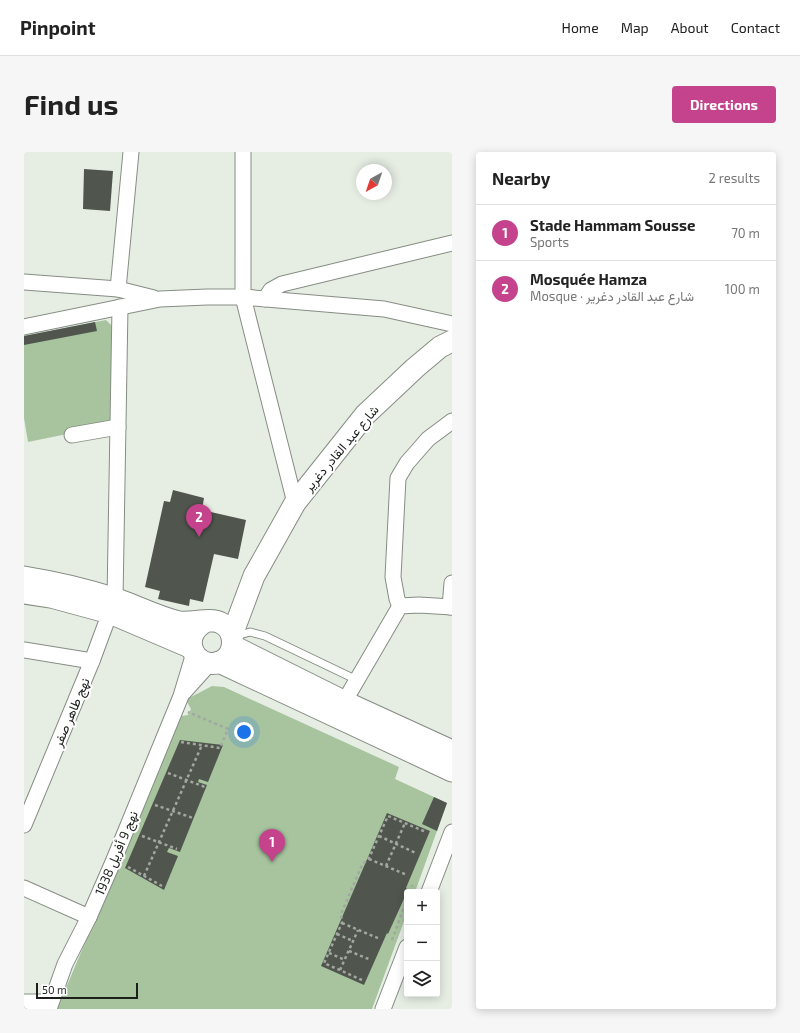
<!DOCTYPE html>
<meta charset="utf-8">
<style>
:root{--surface:#fff;--page:#f6f6f6;--text:#222;--muted:#767676;--line:#e0e0e0;--accent:#c4438c}
body{margin:0;font-family:"Exo 2",Vazirmatn,sans-serif;background:var(--page);color:var(--text)}
.controls{position:absolute;right:12px;bottom:12px;display:grid;overflow:hidden;border-radius:4px;box-shadow:0 2px 10px #0003}
.controls button{width:36px;height:36px;display:grid;place-items:center;padding:0;border:0;border-bottom:1px solid var(--line);background:var(--surface);color:var(--text);font:20px sans-serif}
.compass{position:absolute;left:332px;top:12px;width:36px;height:36px;border-radius:50%;background:var(--surface);box-shadow:0 2px 10px #0003;rotate:220deg}
.scale{position:absolute;left:12px;bottom:10px;width:102px;box-sizing:border-box;padding-left:4px;border:2px solid #1c1f1c;border-top:0;font-size:11px;line-height:14px;white-space:nowrap;color:#1c1f1c;-webkit-text-stroke:3px #fff;paint-order:stroke}
.you{position:absolute;left:220px;top:580px;width:14px;height:14px;margin:-10px;border:3px solid #fff;border-radius:50%;background:#1a73e8;box-shadow:0 0 0 6px #1a73e833}
.badge{display:grid;place-items:center;width:26px;height:26px;border-radius:50%;background:var(--accent);color:#fff;font-size:13px;font-weight:700}
.pin{position:absolute;translate:-50% -33px;filter:drop-shadow(0 1px 2px #0008)}
.pin::after{content:'';position:absolute;top:21px;width:14px;height:12px;background:inherit;clip-path:polygon(0 0,100% 0,50% 100%)}
.list{margin:0;padding:0;list-style:none}
h2{display:flex;justify-content:space-between;align-items:center;height:52px;margin:0;padding:0 16px;font-size:17px}
h2 small{font-size:13px;font-weight:400;color:var(--muted)}
.list li{display:grid;grid-template-columns:26px 1fr auto;gap:12px;align-items:center;box-sizing:border-box;height:56px;padding:0 16px;border-top:1px solid var(--line)}
.list b{display:block;font-size:15px;white-space:nowrap}
.list p{margin:0;font-size:13px;white-space:nowrap;color:var(--muted)}
.list em{font-size:13px;font-style:normal;color:var(--muted)}
.icon{flex:none;width:22px;height:22px;fill:none;stroke:currentColor;stroke-width:2;stroke-linecap:round;stroke-linejoin:round}
.map{position:relative;flex:none;width:428px;height:857px;overflow:hidden;border-radius:4px}
header{display:flex;align-items:center;gap:24px;box-sizing:border-box;height:56px;padding:0 20px;background:var(--surface);border-bottom:1px solid var(--line)}
header strong{font-size:19px}
nav{display:flex;gap:22px;margin-inline-start:auto;font-size:14px}
.intro{display:flex;align-items:center;justify-content:space-between;box-sizing:border-box;height:96px;padding:0 24px}
h1{margin:0;font-size:28px}
.button{padding:10px 18px;border-radius:4px;background:var(--accent);color:#fff;font-size:14px;font-weight:700}
main{display:flex;gap:24px;padding:0 24px}
aside{flex:1;background:var(--surface);border-radius:4px;box-shadow:0 2px 10px #0003}
.map>svg:first-child{display:block}
</style>
<header>
<strong>Pinpoint</strong>
<nav><a>Home</a><a>Map</a><a>About</a><a>Contact</a></nav>
</header>
<div class="intro"><h1>Find us</h1><a class="button">Directions</a></div>
<main>
<div class="map">
<svg width="428" height="857" viewBox="0 0 428 857">
<rect width="100%" height="100%" fill="#e6eee4"/>
<g fill="#a7c49f">
<polygon points="82,168 89,175 87,273 4,290 0,266 0,184"/>
<polygon points="188,534 200,535 375,615 371,627 423,651 391,740 383,740 383,761 348,857 33,857 157,564 164,563 167,557 163,550 165,546"/>
</g>
<g fill="#50564e">
<polygon points="60,17 89,19 86,59 59,57"/>
<polygon points="71,170 73,179 0,193 0,184"/>
<polygon points="149,338 180,346 178,358 222,368 214,407 190,402 179,450 166,447 165,454 134,447 136,439 121,435 140,349 146,350"/>
<polygon points="156,588 199,593 184,630 175,627 174,630 183,633 156,700 145,696 143,700 154,704 140,738 101,716"/>
<polygon points="410,645 423,651 413,679 398,672"/>
<polygon points="363,661 406,679 382,736 384,738 364,782 363,781 340,833 297,814"/>
</g>
<g fill="none" stroke-linecap="round" stroke-linejoin="round">
<defs>
<polyline id="lane" points="212,484 226,480 241,484 333,528"/>
<g id="street">
<polyline points="219,0 219,145 271,351"/>
<polyline points="0,130 94,137 130,146"/>
<polyline points="94,137 107,0"/>
<polyline points="241,147 247,138 258,132 428,91"/>
<polyline points="0,175 136,147 183,145 219,145 360,157 428,172"/>
<polyline points="48,283 94,275"/>
<polyline points="376,454 373,447 369,425 374,326 383,311 404,287 428,269"/>
<polyline points="426,455 428,431"/>
<polyline points="0,498 68,509"/>
<polyline points="160,540 186,511"/>
<polyline points="316,557 376,454 395,453 428,455"/>
<polyline points="0,673 68,509 91,447 96,155"/>
<polyline points="0,736 65,765"/>
<polyline points="405,740 428,680"/>
<polyline points="0,850 27,850"/>
<polyline points="25,857 41,812 65,765 89,710 157,544 170,501"/>
<polyline points="359,857 383,795"/>
</g>
<g id="secondary">
<path d="M0,425C31,430 62,437 92,447C113,454 133,465 155,470C168,472 186,465 197,471C213,479 212,503 196,510C171,519 154,485 181,470"/>
<polyline points="0,441 27,445 86,461 168,496"/>
<polyline points="208,483 230,424 271,351 341,263 391,216 416,195 428,189"/>
<polyline points="209,494 321,550 428,599"/>
<polyline points="195,510 428,619"/>
</g>
</defs>
<use href="#lane" stroke="#868d84" stroke-width="9"/>
<use href="#street" stroke="#868d84" stroke-width="17"/>
<use href="#secondary" stroke="#868d84" stroke-width="23"/>
<g stroke="#a2a8a0" stroke-width="2.5" stroke-dasharray="3 3" stroke-linecap="butt">
<polyline points="157,590 196,596 204,577 164,560"/>
<polyline points="144,621 181,635"/>
<polyline points="131,653 169,666"/>
<polyline points="118,684 153,697"/>
<polyline points="355,684 392,701"/>
<polyline points="345,707 383,723"/>
<polyline points="362,714 381,671"/>
<polyline points="104,715 138,734"/>
<polyline points="120,724 178,593"/>
<polyline points="386,740 388,733"/>
<polyline points="318,771 356,787"/>
<polyline points="313,782 329,789"/>
<polyline points="368,788 383,747"/>
<polyline points="325,799 347,808"/>
<polyline points="305,801 321,808"/>
<polyline points="316,818 334,778"/>
<polyline points="338,828 300,811 318,771 317,762 338,713 345,706 364,664 402,680"/>
</g>
<use href="#lane" stroke="#fff" stroke-width="7"/>
<use href="#street" stroke="#fff" stroke-width="15"/>
<use href="#secondary" stroke="#fff" stroke-width="21"/>
</g>
<g text-anchor="middle" stroke-width="4" stroke-linejoin="round" paint-order="stroke">
<g font-size="13" fill="#1c1f1c" stroke="#fff">
<text transform="translate(317 296) rotate(-50)" y="5">شارع عبد القادر دغرير</text>
<text transform="translate(47 560) rotate(-67)" y="5">نهج طاهر صفر</text>
<text transform="translate(92 701) rotate(-67)" y="5">نهج 9 أفريل 1938</text>
</g>
</g>
</svg>
<div class="controls">
<button>+</button>
<button>−</button>
<button><svg class="icon" aria-label="layers" viewBox="0 0 24 24"><path d="M12 4l9 5-9 5-9-5zM3 14l9 5 9-5"/></svg></button>
</div>
<svg class="compass" viewBox="-18 -18 36 36"><path d="M0-13l5 13h-10z" fill="#e53935"/><path d="M0 13l5-13h-10z" fill="#767676"/></svg>
<div class="scale">50 m</div>
<div class="you"></div>
<div class="pin badge" style="left:248px;top:710px">1</div>
<div class="pin badge" style="left:175px;top:385px">2</div>
</div>
<aside>
<h2>Nearby<small>2 results</small></h2>
<ul class="list">
<li><span class="badge">1</span><div><b>Stade Hammam Sousse</b><p>Sports</p></div><em>70 m</em></li>
<li><span class="badge">2</span><div><b>Mosquée Hamza</b><p>Mosque · شارع عبد القادر دغرير</p></div><em>100 m</em></li>
</ul>
</aside>
</main>
